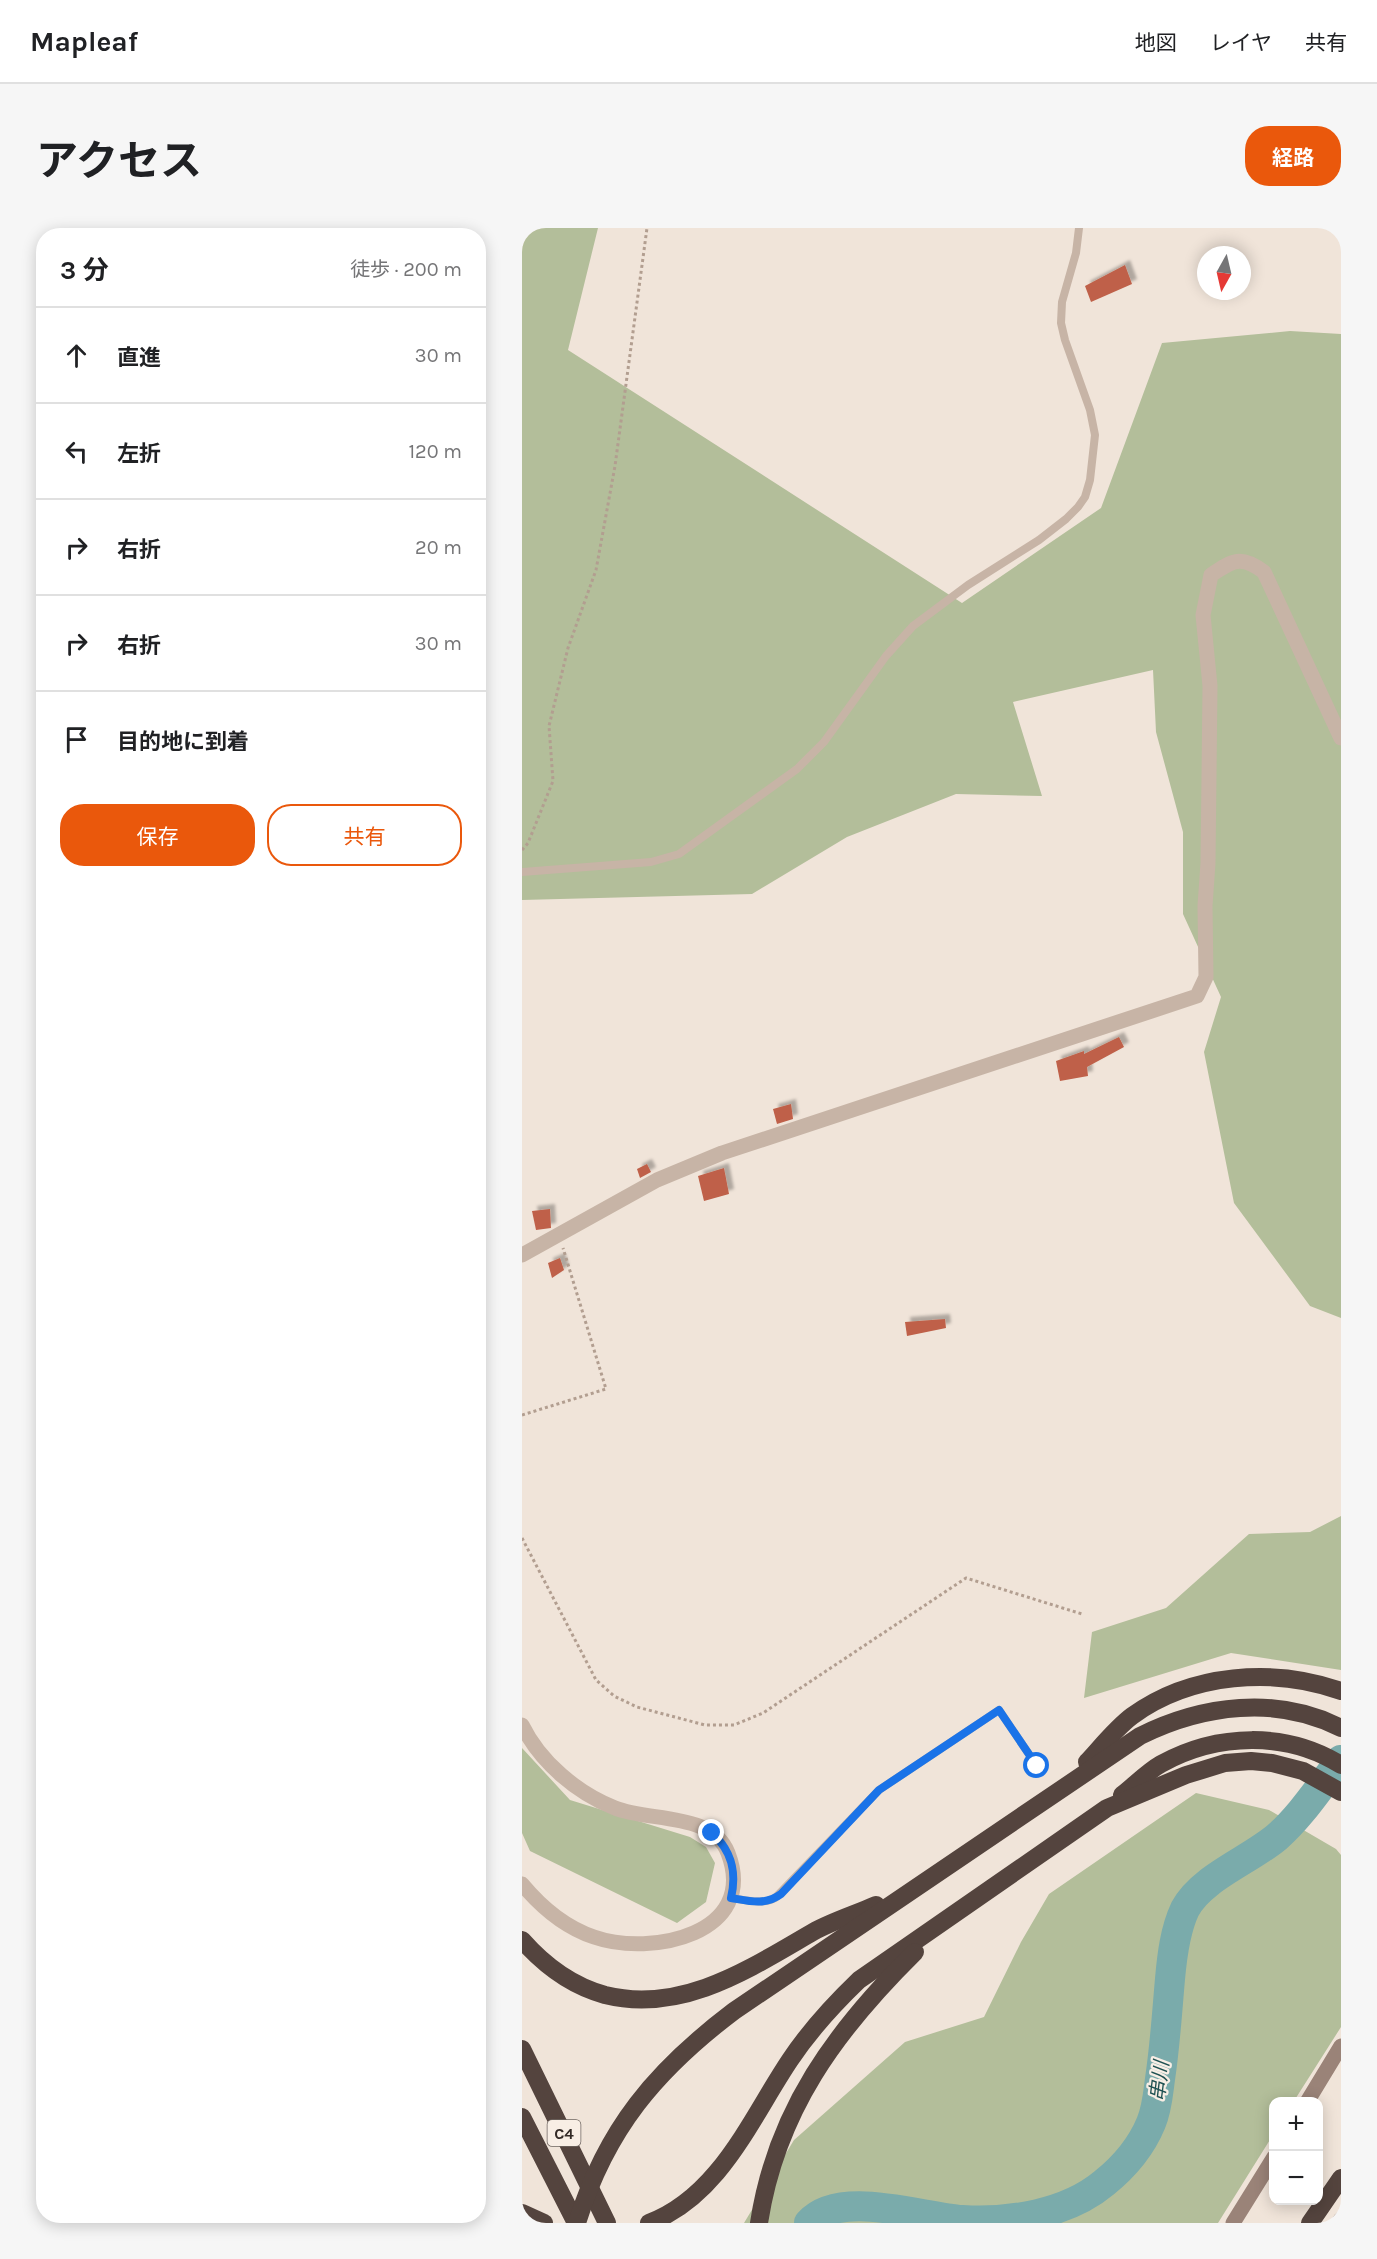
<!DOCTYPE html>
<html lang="ja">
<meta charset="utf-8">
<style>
:root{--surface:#fff;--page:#f6f6f6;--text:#202124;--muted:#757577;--line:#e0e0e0;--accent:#ea580c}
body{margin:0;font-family:Karla,"Noto Sans JP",sans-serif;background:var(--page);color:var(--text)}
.controls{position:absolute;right:18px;bottom:18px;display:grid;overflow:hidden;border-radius:12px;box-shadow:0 3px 15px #0003}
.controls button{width:54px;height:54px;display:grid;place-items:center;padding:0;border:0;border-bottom:2px solid var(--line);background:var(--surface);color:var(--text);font:30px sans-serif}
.compass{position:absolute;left:675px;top:18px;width:54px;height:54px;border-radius:50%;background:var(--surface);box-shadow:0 3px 15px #0003;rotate:188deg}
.stop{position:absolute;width:18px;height:18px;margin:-14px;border:4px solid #1a73e8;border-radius:50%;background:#fff}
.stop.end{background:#1a73e8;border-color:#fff;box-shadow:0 2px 6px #0008}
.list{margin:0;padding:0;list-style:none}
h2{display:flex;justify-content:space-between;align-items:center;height:78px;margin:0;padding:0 24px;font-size:26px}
h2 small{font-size:20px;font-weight:400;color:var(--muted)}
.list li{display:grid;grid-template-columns:39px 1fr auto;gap:18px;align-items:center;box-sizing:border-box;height:96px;padding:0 24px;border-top:2px solid var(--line)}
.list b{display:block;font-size:22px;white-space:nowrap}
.list em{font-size:20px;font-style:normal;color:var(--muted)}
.actions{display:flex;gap:12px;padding:18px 24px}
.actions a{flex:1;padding:14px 0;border:2px solid var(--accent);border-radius:24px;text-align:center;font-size:21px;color:var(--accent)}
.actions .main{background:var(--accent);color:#fff}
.icon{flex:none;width:33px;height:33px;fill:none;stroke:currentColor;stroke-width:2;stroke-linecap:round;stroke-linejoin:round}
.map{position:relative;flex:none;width:819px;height:1995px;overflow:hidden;border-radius:24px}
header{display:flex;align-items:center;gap:36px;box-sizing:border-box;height:84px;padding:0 30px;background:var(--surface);border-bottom:2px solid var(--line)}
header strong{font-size:28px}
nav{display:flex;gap:33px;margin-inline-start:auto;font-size:21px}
.intro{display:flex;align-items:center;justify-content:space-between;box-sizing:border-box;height:144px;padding:0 36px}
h1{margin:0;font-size:42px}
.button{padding:15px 27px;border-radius:24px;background:var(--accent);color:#fff;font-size:21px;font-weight:700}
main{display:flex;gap:36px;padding:0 36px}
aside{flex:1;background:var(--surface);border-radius:24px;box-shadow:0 3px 15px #0003}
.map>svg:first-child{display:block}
</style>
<header>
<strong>Mapleaf</strong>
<nav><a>地図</a><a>レイヤ</a><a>共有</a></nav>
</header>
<div class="intro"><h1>アクセス</h1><a class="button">経路</a></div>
<main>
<aside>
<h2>3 分<small>徒歩 · 200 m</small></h2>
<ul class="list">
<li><svg class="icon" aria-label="ahead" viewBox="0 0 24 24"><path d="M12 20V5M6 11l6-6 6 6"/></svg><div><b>直進</b></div><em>30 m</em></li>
<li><svg class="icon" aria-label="left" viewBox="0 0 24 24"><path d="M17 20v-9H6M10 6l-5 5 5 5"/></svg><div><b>左折</b></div><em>120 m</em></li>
<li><svg class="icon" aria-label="right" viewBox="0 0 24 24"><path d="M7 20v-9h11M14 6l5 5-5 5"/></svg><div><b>右折</b></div><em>20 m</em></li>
<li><svg class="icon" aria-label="right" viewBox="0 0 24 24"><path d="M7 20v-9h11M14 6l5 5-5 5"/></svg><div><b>右折</b></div><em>30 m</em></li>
<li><svg class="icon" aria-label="arrive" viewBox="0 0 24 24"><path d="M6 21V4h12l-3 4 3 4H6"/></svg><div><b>目的地に到着</b></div></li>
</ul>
<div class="actions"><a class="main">保存</a><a>共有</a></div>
</aside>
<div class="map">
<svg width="819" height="1995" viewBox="0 0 819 1995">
<defs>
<filter id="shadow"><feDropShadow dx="5" dy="-5" stdDeviation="1.5" flood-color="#0004"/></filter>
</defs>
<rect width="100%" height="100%" fill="#f0e4d9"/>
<g fill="#b3be9a">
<polygon points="0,0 76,0 46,122 440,375 579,280 640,115 768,103 819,106 819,1090 788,1078 712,975 682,824 699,769 661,686 661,604 634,504 631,442 491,474 520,568 434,566 325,609 230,666 0,672"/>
<polygon points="819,1288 819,1442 709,1425 562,1470 570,1404 644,1380 727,1306 788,1304"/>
<polygon points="0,1520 48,1572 168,1609 184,1619 193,1635 184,1674 155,1695 8,1623 0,1605"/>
<polygon points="674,1565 747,1582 814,1621 819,1627 819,1799 772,1873 752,1874 751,1907 696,1995 222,1995 272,1912 383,1814 462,1789 499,1714 527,1666"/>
</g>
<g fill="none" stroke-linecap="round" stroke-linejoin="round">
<path stroke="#7aabab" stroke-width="30" d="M287,1995C317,1961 399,1989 440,1992C487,1995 545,1986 582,1955C602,1939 619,1919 629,1895C635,1881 636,1866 638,1851C643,1818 645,1785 648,1751C650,1728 653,1702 663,1681C679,1650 728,1632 755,1609C780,1587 798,1558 819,1532"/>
</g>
<g fill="#bf6048" filter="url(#shadow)">
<polygon points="603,37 610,56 569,74 563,58"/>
<polygon points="597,809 602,819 565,839 566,848 538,853 534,833 562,823 562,826"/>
<polygon points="269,876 271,891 255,896 251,881"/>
<polygon points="125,936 129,944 118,950 115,941"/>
<polygon points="202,940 207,966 182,973 176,948"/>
<polygon points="28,981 29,1000 14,1002 10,983"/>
<polygon points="38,1030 42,1042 30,1050 26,1035"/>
<polygon points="423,1091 424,1100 385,1108 383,1094"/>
</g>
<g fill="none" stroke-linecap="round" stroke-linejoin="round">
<g stroke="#b29e90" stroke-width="3" stroke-dasharray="3 3" stroke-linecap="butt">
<polyline points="0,622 6,615 31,553 27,498 46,420 74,342 93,238 125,0"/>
<polyline points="0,1187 84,1161 41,1020"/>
<polyline points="0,1310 74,1452 92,1468 115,1479 183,1497 212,1497 241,1485 444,1350 560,1386"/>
</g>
<g stroke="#c7b4a6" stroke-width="8">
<polyline points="0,644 129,634 157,626 275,541 302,514 364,428 391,398 446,357 517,312 544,291 556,279 563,269 568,252 573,207 568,182 543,112 539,95 540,74 554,25 557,0"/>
<path d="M209,1670C224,1672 240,1677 253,1670L357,1562L477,1482L515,1538"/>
</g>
<g stroke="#c7b4a6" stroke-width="15">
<path d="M0,1027L135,952L200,925L675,768L684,749L683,678L686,635L688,458L681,387L689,347C711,332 719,327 742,344L819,510"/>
<path d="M0,1497C18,1534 55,1565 93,1580C128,1594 190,1584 206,1625C237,1706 129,1729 72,1709C42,1699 20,1680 0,1656"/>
</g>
<g stroke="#9a8378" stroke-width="15">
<polyline points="785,1874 819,1818"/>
<polyline points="711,1995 752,1929"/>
<polyline points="816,1995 819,1991"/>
</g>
<g stroke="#54443e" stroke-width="18">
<path d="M565,1534C579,1519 594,1500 610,1488C669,1445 752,1439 819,1463"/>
<path d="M600,1567C613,1557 625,1544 639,1536C695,1505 765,1503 819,1537"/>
<path d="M0,1712C22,1737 50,1758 83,1767C160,1786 227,1741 291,1704C311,1693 334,1686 354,1677"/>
<polyline points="0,1821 85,1995"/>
<polyline points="0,1889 54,1995"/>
<polyline points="0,1985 22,1995"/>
<path d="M55,1995C84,1901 134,1842 212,1783L618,1508C680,1477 755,1467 819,1500"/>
<path d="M127,1995C198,1968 229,1890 268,1832C288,1802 312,1776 337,1752L585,1580L664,1547L703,1535L729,1533L750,1535L781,1543L819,1564"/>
<path d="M237,1995C254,1883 314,1802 393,1724"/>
<polyline points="788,1995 819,1950"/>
</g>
</g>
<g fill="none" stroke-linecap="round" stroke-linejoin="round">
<path stroke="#1a73e8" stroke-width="8" d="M190,1605C210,1623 215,1644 209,1670C227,1673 243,1678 259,1666L357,1562L477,1482L515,1538"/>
</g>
<g text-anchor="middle" stroke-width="4.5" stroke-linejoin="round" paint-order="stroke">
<rect fill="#f8eee5" stroke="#6e6560" stroke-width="1.5" x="25.5" y="1892" width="33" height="26" rx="4.5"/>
<g font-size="16" font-weight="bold" fill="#332a27">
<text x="42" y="1911">C4</text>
</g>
<g font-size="20" font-style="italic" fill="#1f5152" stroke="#f8eee5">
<text transform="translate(637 1853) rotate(-83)" y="7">串川</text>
</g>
</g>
</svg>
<div class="controls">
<button>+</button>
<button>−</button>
</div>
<svg class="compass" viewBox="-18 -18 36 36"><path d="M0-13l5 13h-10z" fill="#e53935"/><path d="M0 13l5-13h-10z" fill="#757577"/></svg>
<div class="stop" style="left:515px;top:1538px"></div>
<div class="stop end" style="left:190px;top:1605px"></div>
</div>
</main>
